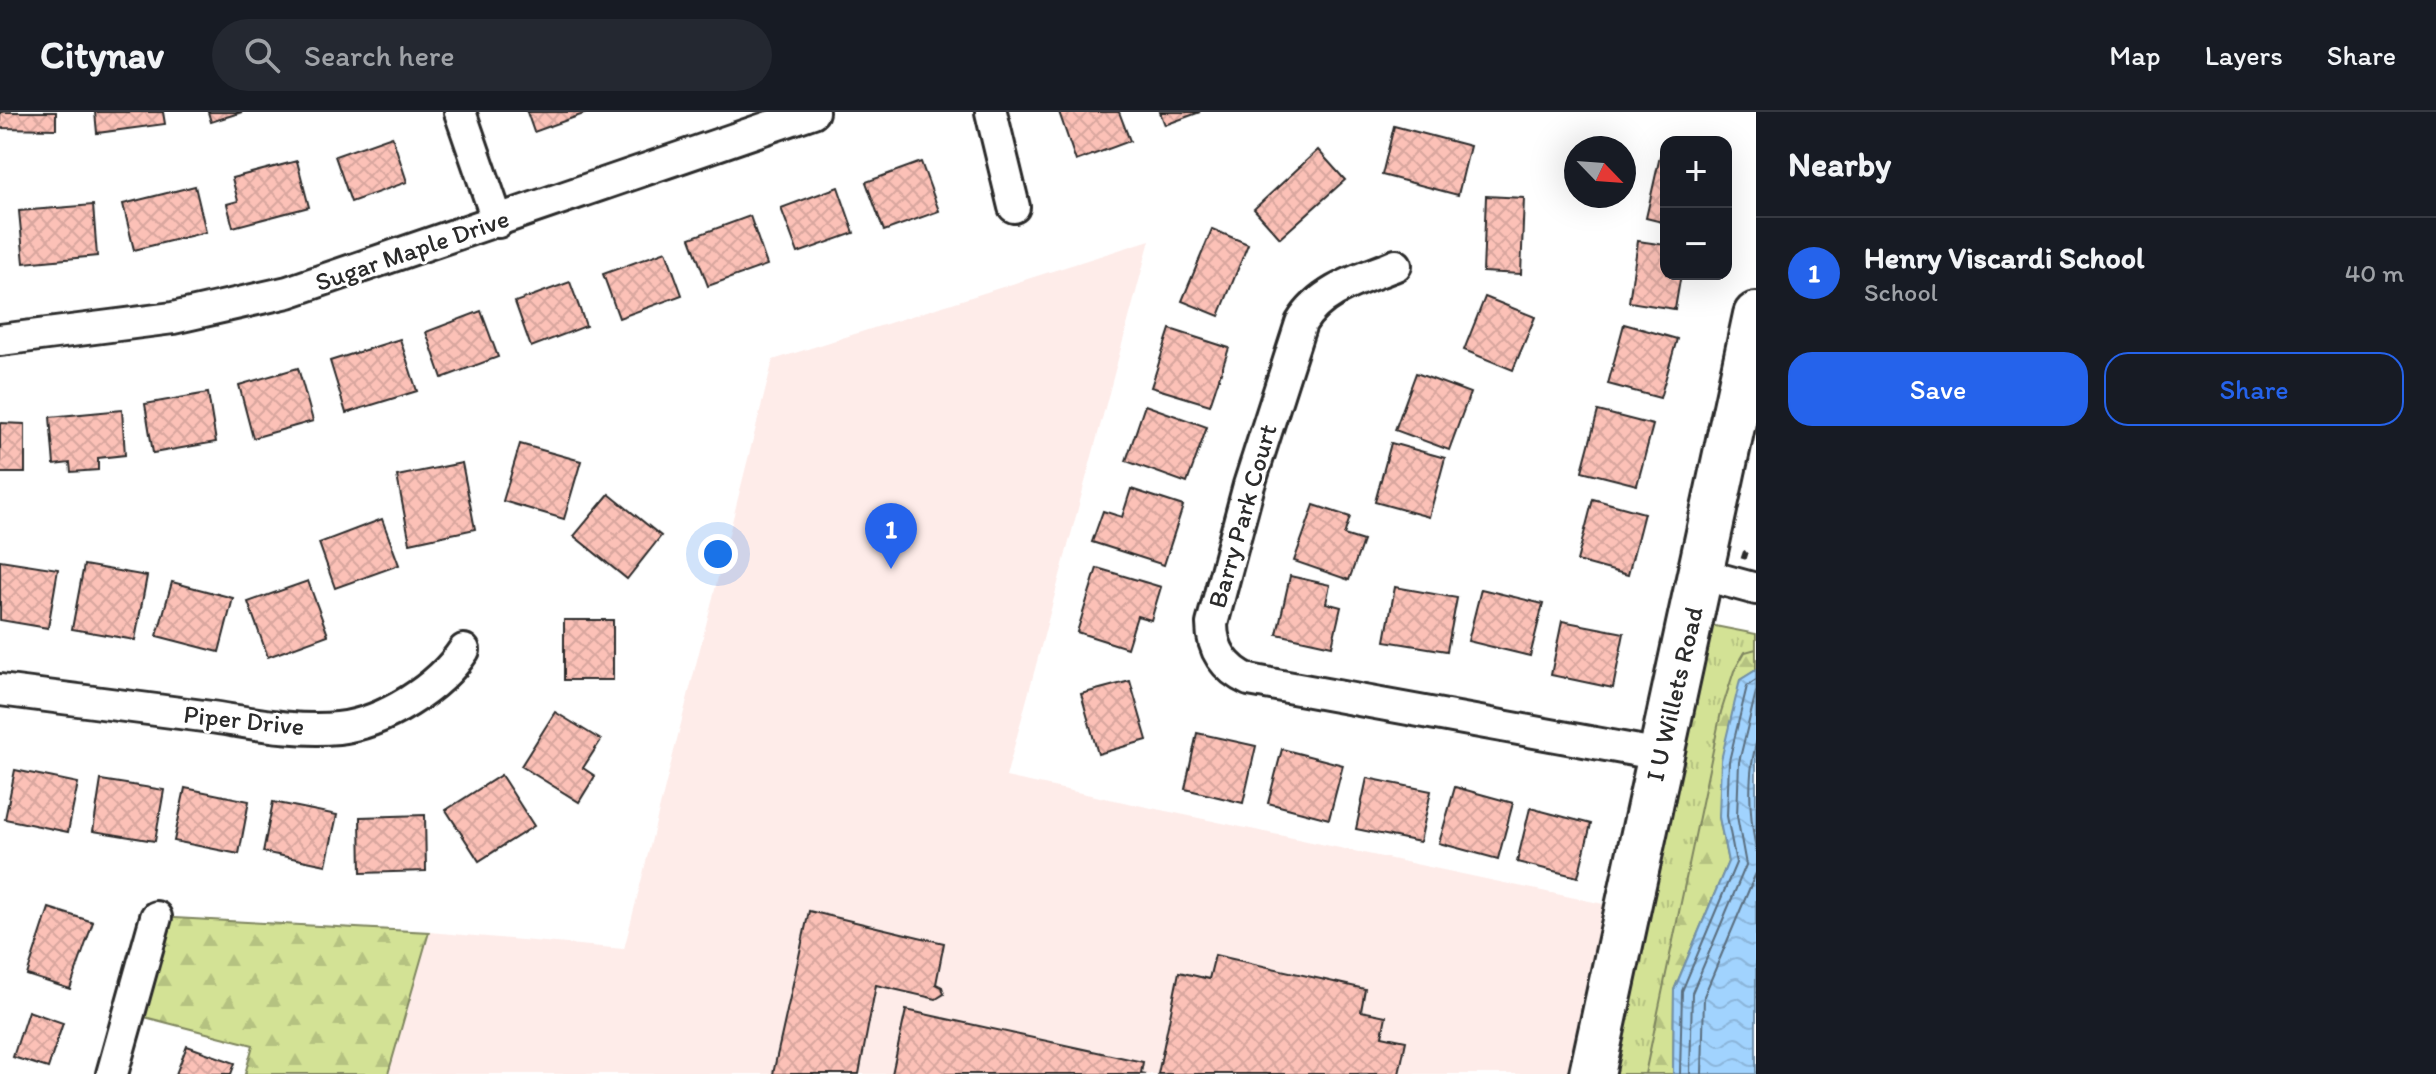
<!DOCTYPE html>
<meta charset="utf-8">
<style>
:root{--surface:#171b24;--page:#242831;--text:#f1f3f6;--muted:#9ea1a6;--line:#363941;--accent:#2563eb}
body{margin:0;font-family:Itim,sans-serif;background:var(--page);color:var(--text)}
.controls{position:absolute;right:24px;top:24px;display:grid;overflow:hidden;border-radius:16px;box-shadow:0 8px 32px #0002}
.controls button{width:72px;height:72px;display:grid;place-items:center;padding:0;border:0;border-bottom:2px solid var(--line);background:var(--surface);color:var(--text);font:40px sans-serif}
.compass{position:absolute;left:1564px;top:24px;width:72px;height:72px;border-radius:50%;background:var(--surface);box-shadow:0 8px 32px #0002;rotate:115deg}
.you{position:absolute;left:718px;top:442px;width:28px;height:28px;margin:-20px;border:6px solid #fff;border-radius:50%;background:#1a73e8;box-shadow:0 0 0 12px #1a73e833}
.badge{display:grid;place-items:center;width:52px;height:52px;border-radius:50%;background:var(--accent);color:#fff;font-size:26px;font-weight:700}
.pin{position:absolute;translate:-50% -66px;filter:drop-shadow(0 2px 4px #0008)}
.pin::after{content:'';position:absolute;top:42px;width:28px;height:24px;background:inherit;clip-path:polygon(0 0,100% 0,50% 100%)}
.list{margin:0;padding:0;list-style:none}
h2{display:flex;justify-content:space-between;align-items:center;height:104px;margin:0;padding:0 32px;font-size:34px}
h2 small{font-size:26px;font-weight:400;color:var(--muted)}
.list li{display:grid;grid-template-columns:52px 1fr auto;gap:24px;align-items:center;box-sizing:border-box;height:112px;padding:0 32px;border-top:2px solid var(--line)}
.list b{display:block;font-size:30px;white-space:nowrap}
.list p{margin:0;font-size:26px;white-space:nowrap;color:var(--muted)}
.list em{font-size:26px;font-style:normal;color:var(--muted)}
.actions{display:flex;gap:16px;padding:24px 32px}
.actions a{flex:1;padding:18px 0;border:2px solid var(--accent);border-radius:24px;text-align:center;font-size:28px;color:var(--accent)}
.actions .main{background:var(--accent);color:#fff}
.icon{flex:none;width:44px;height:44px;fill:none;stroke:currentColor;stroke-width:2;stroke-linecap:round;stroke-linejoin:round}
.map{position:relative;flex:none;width:1756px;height:962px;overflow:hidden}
header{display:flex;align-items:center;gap:48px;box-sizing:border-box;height:112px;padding:0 40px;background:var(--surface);border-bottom:2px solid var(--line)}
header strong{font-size:38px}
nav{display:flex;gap:44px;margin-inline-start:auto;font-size:28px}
.search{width:560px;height:72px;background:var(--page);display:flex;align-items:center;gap:20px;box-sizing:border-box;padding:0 28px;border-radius:44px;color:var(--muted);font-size:30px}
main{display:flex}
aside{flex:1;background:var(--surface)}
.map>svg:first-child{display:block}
</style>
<header>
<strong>Citynav</strong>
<div class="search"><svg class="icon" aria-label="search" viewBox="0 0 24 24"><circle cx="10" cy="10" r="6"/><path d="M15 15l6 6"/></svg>Search here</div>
<nav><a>Map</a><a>Layers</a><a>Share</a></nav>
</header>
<main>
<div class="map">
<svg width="1756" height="962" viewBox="0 0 1756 962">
<defs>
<pattern id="grass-tufts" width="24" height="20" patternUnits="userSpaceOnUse" patternTransform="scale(2)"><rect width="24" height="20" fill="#d3e295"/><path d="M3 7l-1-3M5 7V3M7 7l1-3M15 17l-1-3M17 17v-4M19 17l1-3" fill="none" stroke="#b5c281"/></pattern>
<pattern id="forest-firs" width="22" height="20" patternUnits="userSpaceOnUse" patternTransform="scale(2)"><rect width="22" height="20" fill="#d3e295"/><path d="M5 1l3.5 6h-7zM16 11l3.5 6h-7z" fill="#b5c281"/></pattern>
<pattern id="water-waves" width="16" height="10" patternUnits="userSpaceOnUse" patternTransform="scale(2)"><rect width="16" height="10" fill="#a1d3fe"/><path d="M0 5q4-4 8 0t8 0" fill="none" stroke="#8bb5da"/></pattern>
<pattern id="building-cross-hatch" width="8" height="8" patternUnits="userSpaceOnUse" patternTransform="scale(2)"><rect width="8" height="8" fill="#fcc1b7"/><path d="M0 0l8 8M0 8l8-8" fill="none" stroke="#d8a69e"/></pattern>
</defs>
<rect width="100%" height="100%" fill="#fff"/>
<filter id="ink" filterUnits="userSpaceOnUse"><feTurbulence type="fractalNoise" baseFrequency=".0125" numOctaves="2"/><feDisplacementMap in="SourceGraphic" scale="16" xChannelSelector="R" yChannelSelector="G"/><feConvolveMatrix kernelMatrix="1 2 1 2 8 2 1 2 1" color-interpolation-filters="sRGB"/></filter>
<g filter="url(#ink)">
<polygon fill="#feece9" points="1150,128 1006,665 1627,797 1592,962 388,962 429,820 624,837 773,248"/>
<polygon fill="url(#grass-tufts)" stroke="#7f8660" stroke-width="2" points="1705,512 1756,522 1756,962 1601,962"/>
<g fill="url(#forest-firs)" stroke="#7f8660" stroke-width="2">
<polygon points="1756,537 1756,558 1740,568 1719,705 1728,750 1674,878 1673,962 1645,962 1721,600 1734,559 1745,540"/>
<polygon points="156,805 429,820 388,962 245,962 253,933 129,901"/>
</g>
<polygon fill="url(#water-waves)" stroke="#7290aa" stroke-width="2" points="1756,558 1756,962 1673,962 1674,878 1728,750 1719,705 1721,648 1740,568"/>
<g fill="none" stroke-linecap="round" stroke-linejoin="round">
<g stroke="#5a6e7f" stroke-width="2">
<path d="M1756,631C1747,667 1749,701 1756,737"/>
<polyline points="1680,962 1682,879 1736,751 1727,704 1729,649 1747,574 1756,568"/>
<polyline points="1690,962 1692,881 1746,753 1737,704 1739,650 1756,580"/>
<polyline points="1702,962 1704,884 1756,761"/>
</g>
</g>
<g fill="url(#building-cross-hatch)" stroke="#2b2b2b" stroke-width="2">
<polygon points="0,0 56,0 56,17 0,16"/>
<polygon points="95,0 163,0 165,12 97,21"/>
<polygon points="208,0 242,0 211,10"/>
<polygon points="527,0 589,0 534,20"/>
<polygon points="1059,0 1119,0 1130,29 1076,49"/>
<polygon points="1160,0 1200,0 1165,13"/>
<polygon points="1394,14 1470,34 1458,83 1382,63"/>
<polygon points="392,24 407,70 351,90 335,44"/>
<polygon points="1318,38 1345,68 1280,126 1254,97"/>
<polygon points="1660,44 1666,46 1666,111 1646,106"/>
<polygon points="297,49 309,95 233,115 227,92 238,89 232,66"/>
<polygon points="921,50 939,99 884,119 866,70"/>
<polygon points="195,74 206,120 134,138 123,92"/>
<polygon points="838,75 854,121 798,141 781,96"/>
<polygon points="1486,84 1524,86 1521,162 1483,160"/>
<polygon points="93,93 97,144 24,151 19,99"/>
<polygon points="750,104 767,153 708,174 690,126"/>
<polygon points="1212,117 1248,132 1219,204 1182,189"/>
<polygon points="1638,129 1666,133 1666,162 1681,162 1675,197 1629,190"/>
<polygon points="666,139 682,183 619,206 603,162"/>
<polygon points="570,170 586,214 531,235 515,190"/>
<polygon points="1485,185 1535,205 1513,258 1464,238"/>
<polygon points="481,199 498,245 442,266 426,220"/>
<polygon points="1624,212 1677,227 1660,286 1608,272"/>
<polygon points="1170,217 1229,236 1210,293 1151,275"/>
<polygon points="400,227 417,279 346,301 330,249"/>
<polygon points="298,256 313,309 253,326 239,273"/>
<polygon points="1416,261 1470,281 1449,338 1395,318"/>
<polygon points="208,281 216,330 153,341 145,292"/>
<polygon points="1145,293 1207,315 1187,371 1126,349"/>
<polygon points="122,298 125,343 98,346 98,358 71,360 70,351 54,353 50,305"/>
<polygon points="1598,299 1653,313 1637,373 1582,359"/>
<polygon points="0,311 25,312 25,361 0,361"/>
<polygon points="1391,331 1445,346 1429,405 1375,390"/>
<polygon points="520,332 581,349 564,407 503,389"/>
<polygon points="462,351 475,417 410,431 397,364"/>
<polygon points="1131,377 1183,394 1164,453 1092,430 1103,399 1122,405"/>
<polygon points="609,382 661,424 627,467 574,424"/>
<polygon points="1593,387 1644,401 1628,463 1577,449"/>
<polygon points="1314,393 1350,405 1344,423 1363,429 1349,468 1294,449"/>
<polygon points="382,407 399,453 335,476 319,431"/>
<polygon points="0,448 58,457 48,516 0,508"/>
<polygon points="84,453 147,464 135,528 72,517"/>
<polygon points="1097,456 1161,475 1151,508 1137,504 1127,536 1077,520"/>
<polygon points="1290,464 1330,473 1326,491 1341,495 1332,534 1277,522"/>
<polygon points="308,469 328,523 268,545 248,490"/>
<polygon points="172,470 233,486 219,540 157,524"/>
<polygon points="1395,475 1457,486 1447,539 1385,529"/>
<polygon points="1481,477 1543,492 1530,544 1468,529"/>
<rect x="564" y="508" width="49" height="60"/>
<polygon points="1562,509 1624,521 1613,576 1551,563"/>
<polygon points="1130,569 1147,628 1098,642 1081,582"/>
<polygon points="555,600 601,628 583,656 595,664 579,690 521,654"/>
<polygon points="1197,621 1256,634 1243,691 1185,677"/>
<polygon points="1282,637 1343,653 1329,707 1268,691"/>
<polygon points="15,658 78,671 68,720 5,707"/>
<polygon points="501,663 534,714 479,749 446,698"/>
<polygon points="1367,666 1431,679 1420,730 1356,717"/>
<polygon points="101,668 164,678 155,729 93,719"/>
<polygon points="1455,675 1513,691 1498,747 1439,731"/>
<polygon points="185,676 249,689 239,742 174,729"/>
<polygon points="273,690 337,703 326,753 263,740"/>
<polygon points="1530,696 1591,712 1578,765 1517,750"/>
<polygon points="425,703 426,759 361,761 360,705"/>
<polygon points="49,796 93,810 70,877 27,863"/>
<polygon points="809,799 944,831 936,872 942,875 944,882 936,887 876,873 859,962 773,962"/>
<polygon points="1215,843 1365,877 1361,899 1386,904 1382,924 1406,929 1399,962 1158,962 1179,860 1209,867"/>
<polygon points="906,898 1143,950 1141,961 1146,962 892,962"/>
<polygon points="28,899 63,911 48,956 13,945"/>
<polygon points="187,934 235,951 231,962 176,962"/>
</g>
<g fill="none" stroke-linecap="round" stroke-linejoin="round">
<defs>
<g id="street">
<polyline points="460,0 498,110"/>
<polyline points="991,0 1014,95"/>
<path d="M1396,153C1362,167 1321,177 1301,211L1249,373L1212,512C1212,538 1225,557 1249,568L1661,643"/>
<polyline points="0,228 173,206 288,180 813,0"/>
<polyline points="1701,462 1756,477"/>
<path d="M0,578C70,587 141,596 211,605C252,611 296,620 338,616C384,611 439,576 464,538"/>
<polyline points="112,962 156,805"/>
</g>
<polyline id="secondary" points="1592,962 1756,203"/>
</defs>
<use href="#street" stroke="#2b2b2b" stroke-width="36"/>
<use href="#secondary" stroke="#2b2b2b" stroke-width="50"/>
<polyline stroke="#2b2b2b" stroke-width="5" stroke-dasharray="8 6" stroke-linecap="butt" points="1743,447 1745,441 1750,437"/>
<use href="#street" stroke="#fff" stroke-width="30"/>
<use href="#secondary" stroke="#fff" stroke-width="44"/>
</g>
</g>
<g text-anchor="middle" stroke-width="6" stroke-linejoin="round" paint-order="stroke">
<g font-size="26" fill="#2b2b2b" stroke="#fff">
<text transform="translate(412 138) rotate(-19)" y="9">Sugar Maple Drive</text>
<text transform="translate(1242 404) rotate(-74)" y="9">Barry Park Court</text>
<text transform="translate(1674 582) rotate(-77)" y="9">I U Willets Road</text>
<text transform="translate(244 608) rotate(6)" y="9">Piper Drive</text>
</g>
</g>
</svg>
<div class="controls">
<button>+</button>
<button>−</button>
</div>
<svg class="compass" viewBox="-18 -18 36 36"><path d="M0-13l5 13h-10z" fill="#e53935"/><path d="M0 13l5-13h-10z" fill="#9ea1a6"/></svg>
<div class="you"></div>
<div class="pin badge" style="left:891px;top:457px">1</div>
</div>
<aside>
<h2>Nearby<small></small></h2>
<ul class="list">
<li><span class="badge">1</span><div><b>Henry Viscardi School</b><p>School</p></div><em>40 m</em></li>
</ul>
<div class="actions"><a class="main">Save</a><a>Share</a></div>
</aside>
</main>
